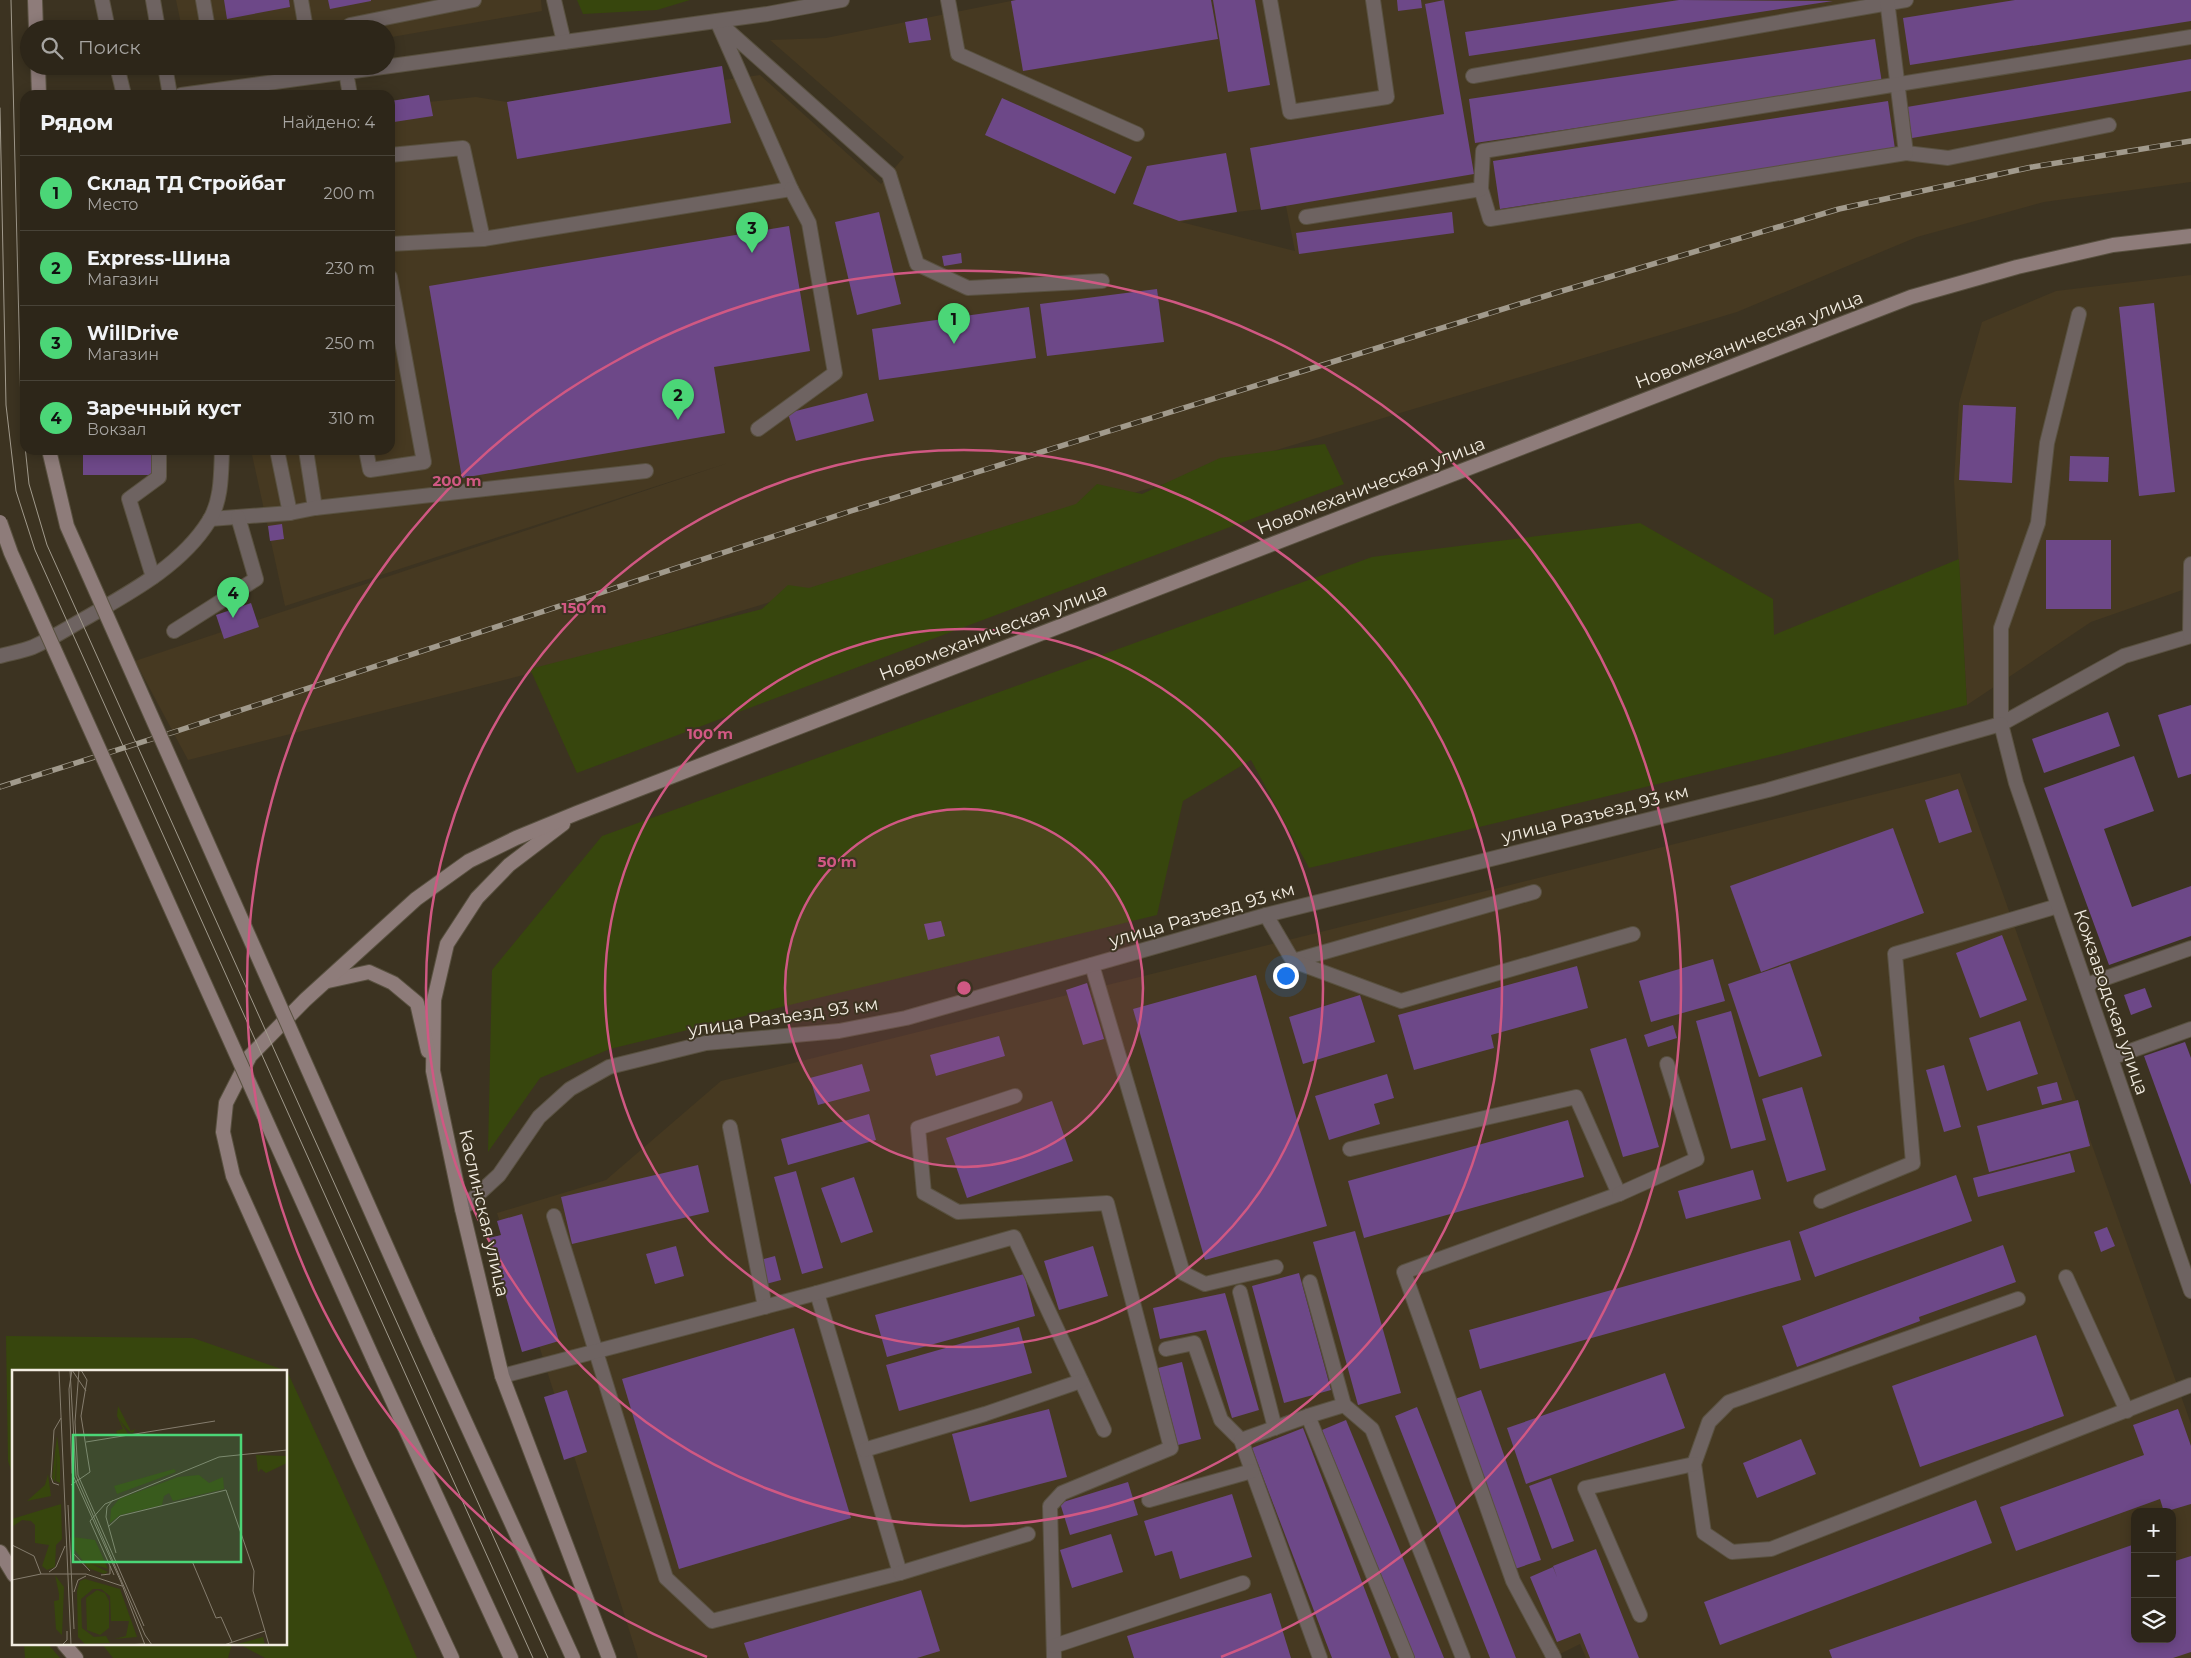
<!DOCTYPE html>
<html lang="ru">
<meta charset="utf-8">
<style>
:root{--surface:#2d2619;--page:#393226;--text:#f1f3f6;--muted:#a7a5a2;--line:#484338;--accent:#4bd677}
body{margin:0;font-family:Montserrat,sans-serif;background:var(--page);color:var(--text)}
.controls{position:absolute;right:15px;bottom:15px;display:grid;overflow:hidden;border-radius:10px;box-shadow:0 2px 12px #0003}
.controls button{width:45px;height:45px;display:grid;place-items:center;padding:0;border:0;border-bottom:1px solid var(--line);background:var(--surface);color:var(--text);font:25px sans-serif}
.you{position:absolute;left:1285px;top:975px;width:18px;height:18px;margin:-12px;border:4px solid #fff;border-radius:50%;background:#1a73e8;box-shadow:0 0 0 8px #1a73e833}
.badge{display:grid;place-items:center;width:32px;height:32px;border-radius:50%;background:var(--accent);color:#111;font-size:16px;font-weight:700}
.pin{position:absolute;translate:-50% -41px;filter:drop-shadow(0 1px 2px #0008)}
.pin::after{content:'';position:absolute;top:26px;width:18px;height:15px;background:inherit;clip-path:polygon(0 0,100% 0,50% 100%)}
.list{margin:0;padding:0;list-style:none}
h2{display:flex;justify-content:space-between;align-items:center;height:65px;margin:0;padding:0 20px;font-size:21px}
h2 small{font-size:16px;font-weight:400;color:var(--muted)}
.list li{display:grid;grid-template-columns:32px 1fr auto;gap:15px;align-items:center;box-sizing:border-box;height:75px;padding:0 20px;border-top:1px solid var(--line)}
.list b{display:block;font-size:19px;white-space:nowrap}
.list p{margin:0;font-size:16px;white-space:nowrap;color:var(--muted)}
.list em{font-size:16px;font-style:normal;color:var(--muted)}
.icon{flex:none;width:28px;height:28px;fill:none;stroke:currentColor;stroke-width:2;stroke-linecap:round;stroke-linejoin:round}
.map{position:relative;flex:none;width:2191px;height:1658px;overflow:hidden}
.search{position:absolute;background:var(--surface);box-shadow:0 2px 12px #0003;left:20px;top:20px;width:375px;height:55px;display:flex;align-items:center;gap:12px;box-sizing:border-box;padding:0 18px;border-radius:28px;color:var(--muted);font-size:19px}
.panel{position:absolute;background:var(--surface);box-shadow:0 2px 12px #0003;left:20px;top:90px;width:375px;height:365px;border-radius:15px}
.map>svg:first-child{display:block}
</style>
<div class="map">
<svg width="2191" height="1658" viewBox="0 0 2191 1658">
<rect width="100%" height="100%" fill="#3c3321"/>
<g fill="#463921" fill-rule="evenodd">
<polygon points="176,0 541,0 542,11 386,38 386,29 182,29"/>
<path d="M1016,0H2191V182L2044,202L1917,237L1737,312L547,669L188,760L135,661L728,463L285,606L251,450H390V106L476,97L507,102L722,66L724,80L760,75L881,184L904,157L770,40L826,38ZM1286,206L1295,251L1181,222L1237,212Z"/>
<polygon points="2191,275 2191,587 2091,622 1967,705 1954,481 1959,403 1982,322 2056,291"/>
<path d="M1960,773L2191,1424V1658H1586L1580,1644L1552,1658H638L497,1213L606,1180L721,1081ZM2135,1512H2172V1639H2135Z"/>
</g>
<g fill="#37460d">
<polygon points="577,0 690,0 657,10 583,14"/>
<polygon points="1325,444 1344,484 577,773 530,669 762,609 788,585 809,588 1076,504 1097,484 1142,494 1220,458"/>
<polygon points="1640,523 1773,599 1774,635 1959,559 1967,705 1778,755 1309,868 1251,760 1183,801 1157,915 610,1049 540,1078 488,1152 492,970 602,836 1372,557"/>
<polygon points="6,1336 193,1338 287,1371 381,1574 417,1658 265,1658 239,1644 286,1644 286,1372 14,1372 14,1479 8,1461"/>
<polygon points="24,1644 48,1644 60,1658 25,1658"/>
<polygon points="102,1644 232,1644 228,1658 113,1658"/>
</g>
<g fill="#6d4888">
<polygon points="224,0 289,0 290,7 227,19"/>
<polygon points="328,0 371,0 371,1 330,9"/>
<polygon points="1016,0 1211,0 1218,39 1023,71 1011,1"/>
<polygon points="1213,0 1255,0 1270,85 1228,92"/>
<polygon points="1397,0 1421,0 1422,8 1398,11"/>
<polygon points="1444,0 1474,174 1261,210 1250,148 1444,114 1425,4"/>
<polygon points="1679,0 1833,1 1469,56 1465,32"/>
<polygon points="2015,0 2191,0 2191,21 1910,65 1903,18"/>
<polygon points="927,18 931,40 909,43 905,22"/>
<polygon points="1875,39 1882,83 1475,143 1469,99"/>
<polygon points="2191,59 2191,91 1912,138 1907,107"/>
<polygon points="722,66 731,123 517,159 507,102"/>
<polygon points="429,95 433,116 394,122 391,101"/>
<polygon points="1002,98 1132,157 1115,194 985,135"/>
<polygon points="1888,101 1895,149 1500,209 1493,161"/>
<polygon points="1226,153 1237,212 1179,221 1133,204 1147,166"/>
<polygon points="879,212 901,304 857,315 835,222"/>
<polygon points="1452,212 1454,233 1299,254 1296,233"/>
<polygon points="789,226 810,351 714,367 725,433 462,478 429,286"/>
<polygon points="961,253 962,263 944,266 942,256"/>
<polygon points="1157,289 1164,342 1047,356 1040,304"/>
<polygon points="2154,303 2175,492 2139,496 2119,307"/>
<polygon points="1029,307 1036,358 879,380 872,329"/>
<polygon points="867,393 874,421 796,441 788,413"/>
<polygon points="1963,405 2016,407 2012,483 1959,480"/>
<rect x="83" y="450" width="68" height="25"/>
<polygon points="2070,456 2109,457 2108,482 2069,481"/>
<polygon points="282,524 284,539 270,541 268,526"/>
<rect x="2046" y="540" width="65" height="69"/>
<polygon points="251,603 259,627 224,639 216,615"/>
<polygon points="2191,705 2191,774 2178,778 2158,715"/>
<polygon points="2108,712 2120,746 2044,773 2032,739"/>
<polygon points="2134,756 2154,811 2104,829 2132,907 2191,886 2191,936 2109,965 2044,788"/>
<polygon points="1958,789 1972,832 1939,843 1925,800"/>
<polygon points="1893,828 1924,913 1761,972 1730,886"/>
<polygon points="941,921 945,936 928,940 924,924"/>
<polygon points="2002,935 2027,1000 1980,1018 1956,953"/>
<polygon points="1713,959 1725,1001 1651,1022 1639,981"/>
<polygon points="1790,963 1822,1056 1759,1077 1728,984"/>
<polygon points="1577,966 1588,1008 1491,1035 1494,1048 1414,1070 1398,1015"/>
<polygon points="1256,975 1327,1226 1205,1260 1133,1009"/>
<polygon points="1087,983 1104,1039 1083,1045 1066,990"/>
<polygon points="2145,988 2152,1007 2131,1015 2124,995"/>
<polygon points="1360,995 1375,1042 1303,1064 1289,1017"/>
<polygon points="1731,1011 1766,1140 1731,1149 1696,1021"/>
<polygon points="2020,1021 2038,1074 1987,1091 1969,1038"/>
<polygon points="1673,1025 1677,1038 1648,1047 1644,1035"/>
<polygon points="999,1036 1005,1056 936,1076 930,1055"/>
<polygon points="1626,1038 1659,1147 1623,1157 1590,1049"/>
<polygon points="2185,1042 2191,1058 2191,1185 2144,1056"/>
<polygon points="862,1064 870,1091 818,1105 810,1078"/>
<polygon points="1944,1065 1961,1127 1944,1132 1926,1070"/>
<polygon points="1387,1074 1394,1098 1374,1104 1380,1124 1329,1140 1315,1096"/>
<polygon points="2057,1082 2062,1100 2042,1105 2037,1087"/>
<polygon points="1802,1087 1826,1170 1787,1182 1762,1099"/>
<polygon points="2078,1100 2090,1146 1989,1172 1977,1126"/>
<polygon points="1052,1101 1073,1161 967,1198 946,1138"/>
<polygon points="869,1114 876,1140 788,1165 781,1139"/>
<polygon points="1568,1120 1584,1177 1364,1238 1348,1181"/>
<polygon points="2070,1153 2075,1172 1978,1197 1973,1178"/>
<polygon points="698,1165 709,1212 572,1244 561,1197"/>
<polygon points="1753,1170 1761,1199 1686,1219 1678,1191"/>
<polygon points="796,1171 823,1268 802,1274 774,1177"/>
<polygon points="1956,1175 1972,1221 1815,1277 1799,1232"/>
<polygon points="854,1177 873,1232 841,1243 821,1188"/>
<polygon points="522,1214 559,1341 522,1352 489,1238 501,1235 497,1221"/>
<polygon points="2107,1227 2115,1246 2101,1252 2094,1232"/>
<polygon points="1355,1231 1401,1393 1358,1405 1313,1242"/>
<polygon points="1790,1240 1801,1280 1480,1369 1469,1330"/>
<polygon points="2003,1245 2016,1282 1919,1317 1920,1321 1797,1367 1782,1326"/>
<polygon points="676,1246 684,1276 655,1284 646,1254"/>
<polygon points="1093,1246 1108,1296 1059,1310 1044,1261"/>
<polygon points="775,1256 781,1280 766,1284 760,1260"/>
<polygon points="1299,1273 1331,1390 1284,1403 1252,1286"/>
<polygon points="1024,1274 1035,1316 887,1357 875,1315"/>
<polygon points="1225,1293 1259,1410 1232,1418 1206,1330 1160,1339 1153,1308"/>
<polygon points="1019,1327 1032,1373 899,1411 886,1365"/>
<polygon points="794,1328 851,1518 679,1569 622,1379"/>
<polygon points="2036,1335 2064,1416 1920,1467 1892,1386"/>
<polygon points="1182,1362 1201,1439 1178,1445 1158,1368"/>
<polygon points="1665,1373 1685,1428 1526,1484 1507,1428"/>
<polygon points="567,1390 587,1452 564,1460 544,1397"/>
<polygon points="1481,1390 1541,1560 1512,1570 1452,1400"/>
<polygon points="1417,1407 1516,1658 1490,1658 1395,1416"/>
<polygon points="1049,1409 1067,1477 970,1502 952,1434"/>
<polygon points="2178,1409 2191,1446 2191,1504 2164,1512 2160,1499 2016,1551 2000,1507 2144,1455 2133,1425"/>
<polygon points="1346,1420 1444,1658 1415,1658 1322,1430"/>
<polygon points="1303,1428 1391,1658 1332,1658 1252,1448"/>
<polygon points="1801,1439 1816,1474 1757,1498 1743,1463"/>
<polygon points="1551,1478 1574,1541 1552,1549 1529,1486"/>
<polygon points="1128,1482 1138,1515 1070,1535 1060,1503"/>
<polygon points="1232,1494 1252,1557 1180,1579 1172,1551 1155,1556 1144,1521"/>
<polygon points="1976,1500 1992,1543 1720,1645 1704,1602"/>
<polygon points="1111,1534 1123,1572 1072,1588 1060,1550"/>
<polygon points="2135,1544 2135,1639 2172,1639 2172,1562 2191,1556 2191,1652 2173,1658 1832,1658 1829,1650"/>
<polygon points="1596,1549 1639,1658 1590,1658 1580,1633 1557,1642 1530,1577 1553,1567 1557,1577 1553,1566"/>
<polygon points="921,1590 940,1651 917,1658 749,1658 744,1643"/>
<polygon points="1271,1593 1291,1658 1134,1658 1127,1636"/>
</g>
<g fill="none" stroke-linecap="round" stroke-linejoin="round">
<defs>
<g id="service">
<polyline points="102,0 108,29"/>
<polyline points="203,0 208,29"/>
<polyline points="301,0 306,29"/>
<polyline points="554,0 564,42"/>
<polyline points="948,0 958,54 1137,134"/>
<polyline points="1270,0 1290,112 1387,97 1373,0"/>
<polyline points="350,25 474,0"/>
<polyline points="117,66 124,95"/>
<polyline points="346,72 350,95"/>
<polyline points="1473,76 1906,0"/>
<polyline points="1906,153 1948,158 2109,125"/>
<polyline points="390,155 463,148 483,239"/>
<polyline points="1481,189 1490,219 1906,153 1887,0"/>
<polyline points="1306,217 1481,189 1483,151 2191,37"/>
<polyline points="390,244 483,239 791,189 717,21 889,174 917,264 968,288 1102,281"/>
<polyline points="2079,314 2047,443 2038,523 2001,628 2001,724 2124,656 2191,636"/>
<polyline points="758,429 835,373 809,223 791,189"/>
<polyline points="277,450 290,513"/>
<polyline points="306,450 315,508"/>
<polyline points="366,450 370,470 424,462 390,277"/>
<polyline points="210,519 290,513 315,508 646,471"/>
<polyline points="153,577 129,499 159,477 159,450"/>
<polyline points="174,631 256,579 238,517"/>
<polyline points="2190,636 2191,564"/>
<polyline points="1266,915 1293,961 1534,892"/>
<polyline points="1293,961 1401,1001 1633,934"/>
<polyline points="1092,965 1183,1273 1205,1284 1276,1267"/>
<polyline points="2086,985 2191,948"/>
<polyline points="2111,1058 2191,1029"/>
<polyline points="1015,1096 918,1128 924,1193 958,1212 1107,1203 1171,1448 1062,1493 1050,1506 1054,1658"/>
<polyline points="730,1127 765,1307"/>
<polyline points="1350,1149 1576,1097 1619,1194 1404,1272 1513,1581 1552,1654"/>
<polyline points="1619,1194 1697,1159 1667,1064"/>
<polyline points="1821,1201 1913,1163 1895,954 2058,906"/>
<polyline points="554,1216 666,1578 712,1621 900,1573 817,1293"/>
<polyline points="2066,1277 2127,1411"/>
<polyline points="1240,1292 1275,1428"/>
<polyline points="2018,1299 1729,1402 1709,1422 1694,1464 1704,1533 1732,1552 1771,1549 2191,1385"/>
<polyline points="1166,1349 1194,1343 1221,1420 1241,1440 1320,1658"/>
<polyline points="502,1376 817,1293 1014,1237 1104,1430"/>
<polyline points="1344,1405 1372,1429 1463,1658"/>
<polyline points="1308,1416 1407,1658"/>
<polyline points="1241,1440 1308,1416 1344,1405 1310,1282"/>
<polyline points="864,1450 985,1414 1081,1381"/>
<polyline points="1149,1500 1252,1471"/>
<polyline points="900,1573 1028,1534"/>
<polyline points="1640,1615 1585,1488 1694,1464"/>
<polyline points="1054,1646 1243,1583"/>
</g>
<g id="minor">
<polyline points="153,0 158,29"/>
<polyline points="165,66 170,95"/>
<polyline points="181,95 767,14 842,0"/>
<path d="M0,656C11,653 23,651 33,647C51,639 68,628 84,619C129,593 181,566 209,521C222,500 221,473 222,450"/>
<polyline points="462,1209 499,1175 539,1117 570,1089 609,1067 706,1043 839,1031 906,1018 1266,915 1768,790 2001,724 2016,783 2191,1291"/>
<polyline points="1552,1654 1554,1658"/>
</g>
<g id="secondary">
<polyline points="35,0 36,29"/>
<polyline points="38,66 39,95"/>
<polyline points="563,824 509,865 477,898 447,944 434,1000 433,1071 462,1209 502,1376 609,1658"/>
<polyline points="328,981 369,972 393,983 417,1003 428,1051"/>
<polyline points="428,1340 573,1658"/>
<polyline points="376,1365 511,1658"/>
<polyline points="0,1552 14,1575"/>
<polyline points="64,1644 76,1658"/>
<polyline points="452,1658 360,1460 233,1176 223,1132 226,1103 250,1056 305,1000 416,899 469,861 516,838 577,813 1911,297 2017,267 2113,245 2191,236"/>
</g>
</defs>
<use href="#service" stroke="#595140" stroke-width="16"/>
<use href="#minor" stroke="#595140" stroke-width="16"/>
<use href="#secondary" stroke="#595140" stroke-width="16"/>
<use href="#service" stroke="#6e6361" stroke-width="14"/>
<use href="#minor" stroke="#6e6361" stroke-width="14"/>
<use href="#secondary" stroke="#8e7c7a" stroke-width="14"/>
<g stroke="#a19a8c" stroke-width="1">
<polyline points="11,0 21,408 29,484 47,545 548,1658"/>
<polyline points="0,108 6,405 16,491 35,550 533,1658"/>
</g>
<defs>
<polyline id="rail" points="0,787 177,731 851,511 1555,293 1839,209 2032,167 2191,141"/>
</defs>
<use href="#rail" stroke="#a19a8c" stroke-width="5.5"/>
<use href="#rail" stroke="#3c3321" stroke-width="4" stroke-dasharray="11" stroke-linecap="butt"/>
<defs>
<g id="secondary-bridge">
<polyline points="49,450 67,526 428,1340"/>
<polyline points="0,522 11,553 376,1365"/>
</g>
</defs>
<use href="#secondary-bridge" stroke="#595140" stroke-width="16" stroke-linecap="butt"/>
<use href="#secondary-bridge" stroke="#8e7c7a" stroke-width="14"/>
</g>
<circle cx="964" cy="988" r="179" fill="#d05883" fill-opacity=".12"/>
<g fill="none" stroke="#d05883" stroke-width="2.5">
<circle cx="964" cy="988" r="179"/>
<circle cx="964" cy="988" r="359"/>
<circle cx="964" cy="988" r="538"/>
<path d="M707 1657A717 717 0 1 1 1221 1657"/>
</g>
<g text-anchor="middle" stroke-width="4" stroke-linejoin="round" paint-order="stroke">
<g font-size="18" fill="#f2ece1" stroke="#3c3321">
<text transform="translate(1749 340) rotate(-21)" y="6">Новомеханическая улица</text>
<text transform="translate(1371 486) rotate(-21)" y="6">Новомеханическая улица</text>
<text transform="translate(993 632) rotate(-21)" y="6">Новомеханическая улица</text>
<text transform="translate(1595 814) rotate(-14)" y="6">улица Разъезд 93 км</text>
<text transform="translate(1202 915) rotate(-16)" y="6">улица Разъезд 93 км</text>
<text transform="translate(2111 1002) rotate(71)" y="6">Кожзаводская улица</text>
<text transform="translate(783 1017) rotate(-8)" y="6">улица Разъезд 93 км</text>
<text transform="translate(484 1213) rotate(77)" y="6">Каслинская улица</text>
</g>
</g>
<g transform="translate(12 1370)">
<rect width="275" height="275" fill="#3c3321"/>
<path d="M106,36L119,61L123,59L121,63L118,62L114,58L107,49L116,64L106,66L104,61L111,59L105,46ZM45,66L48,88V113L44,111L45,80L43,112L40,108ZM244,85L275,86V93L254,103L249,99L246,102ZM162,99L164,102L105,124L102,116ZM36,104L39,126L15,131L33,115ZM187,105L197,113L211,107L212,119L161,131L157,123L152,126L150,135L108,145L98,153L99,139L107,129L166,107ZM49,134L50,169L44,175L43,197L35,200L30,196L37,175L23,173V155L19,151L10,150L0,157V149ZM61,167L83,170L96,199L78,193L96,202L92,204L76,198L63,180ZM43,205L52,217L50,265L44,259L42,231L47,230V224ZM73,209L108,219L125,267L102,269L114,266L117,251H99L98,226L89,219H81L69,229L70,258L82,267L94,266L98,273L73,274L66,267L65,221L68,211ZM85,220L93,223L97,231V258L88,265L75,260L74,228ZM251,267L253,275H222Z" fill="#37460d"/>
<path fill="none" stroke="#857d6e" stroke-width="1" d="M47,0L59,275M58,0L64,106L133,265L140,275M60,0L74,21M60,0L57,19L60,103L109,212L133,275M67,0L63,52L66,105L132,256M74,72L203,51M47,115L41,113L39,107L42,60L49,48M59,115L78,102L69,46L75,10L69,0M101,130L95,137L94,147L104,183M56,135L62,259M96,157L108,146L214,120L242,201L241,221L253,261M0,175L22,186L29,204H74L110,216M60,182L78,201M180,191L204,248L209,247L220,272M37,202L44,197L53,176M89,205L98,204V196M102,205L78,151L93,134L207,87L275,80M0,210L29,204M62,222L66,210L74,206M50,275L55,270V261M112,275L133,274M212,275L253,261L257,275"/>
<path fill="#4bd677" fill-opacity="0.15" stroke="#4bd677" stroke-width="2.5" d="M61,65H229V192H61Z"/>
<rect width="275" height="275" fill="none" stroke="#f2ece1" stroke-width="2.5"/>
</g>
<circle cx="964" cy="988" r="8" fill="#d05883" stroke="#3c3321" stroke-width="2.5"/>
<g font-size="15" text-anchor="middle" font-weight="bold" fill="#d05883" stroke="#3c3321" stroke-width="4" stroke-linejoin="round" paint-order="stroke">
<text x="457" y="486">200 m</text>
<text x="584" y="613">150 m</text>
<text x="710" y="739">100 m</text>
<text x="837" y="867">50 m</text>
</g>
</svg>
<div class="controls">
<button>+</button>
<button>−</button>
<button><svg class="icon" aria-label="layers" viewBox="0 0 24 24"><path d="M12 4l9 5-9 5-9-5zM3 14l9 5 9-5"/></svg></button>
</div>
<div class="you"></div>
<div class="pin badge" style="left:954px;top:344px">1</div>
<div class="pin badge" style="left:678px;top:420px">2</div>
<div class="pin badge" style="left:752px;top:253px">3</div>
<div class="pin badge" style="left:233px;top:618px">4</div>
<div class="search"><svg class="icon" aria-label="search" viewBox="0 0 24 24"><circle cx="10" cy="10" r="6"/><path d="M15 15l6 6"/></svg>Поиск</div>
<section class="panel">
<h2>Рядом<small>Найдено: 4</small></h2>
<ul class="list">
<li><span class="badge">1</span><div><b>Склад ТД Стройбат</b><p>Место</p></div><em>200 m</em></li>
<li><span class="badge">2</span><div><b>Express-Шина</b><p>Магазин</p></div><em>230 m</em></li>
<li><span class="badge">3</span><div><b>WillDrive</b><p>Магазин</p></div><em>250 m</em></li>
<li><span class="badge">4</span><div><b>Заречный куст</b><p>Вокзал</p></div><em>310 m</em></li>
</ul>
</section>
</div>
